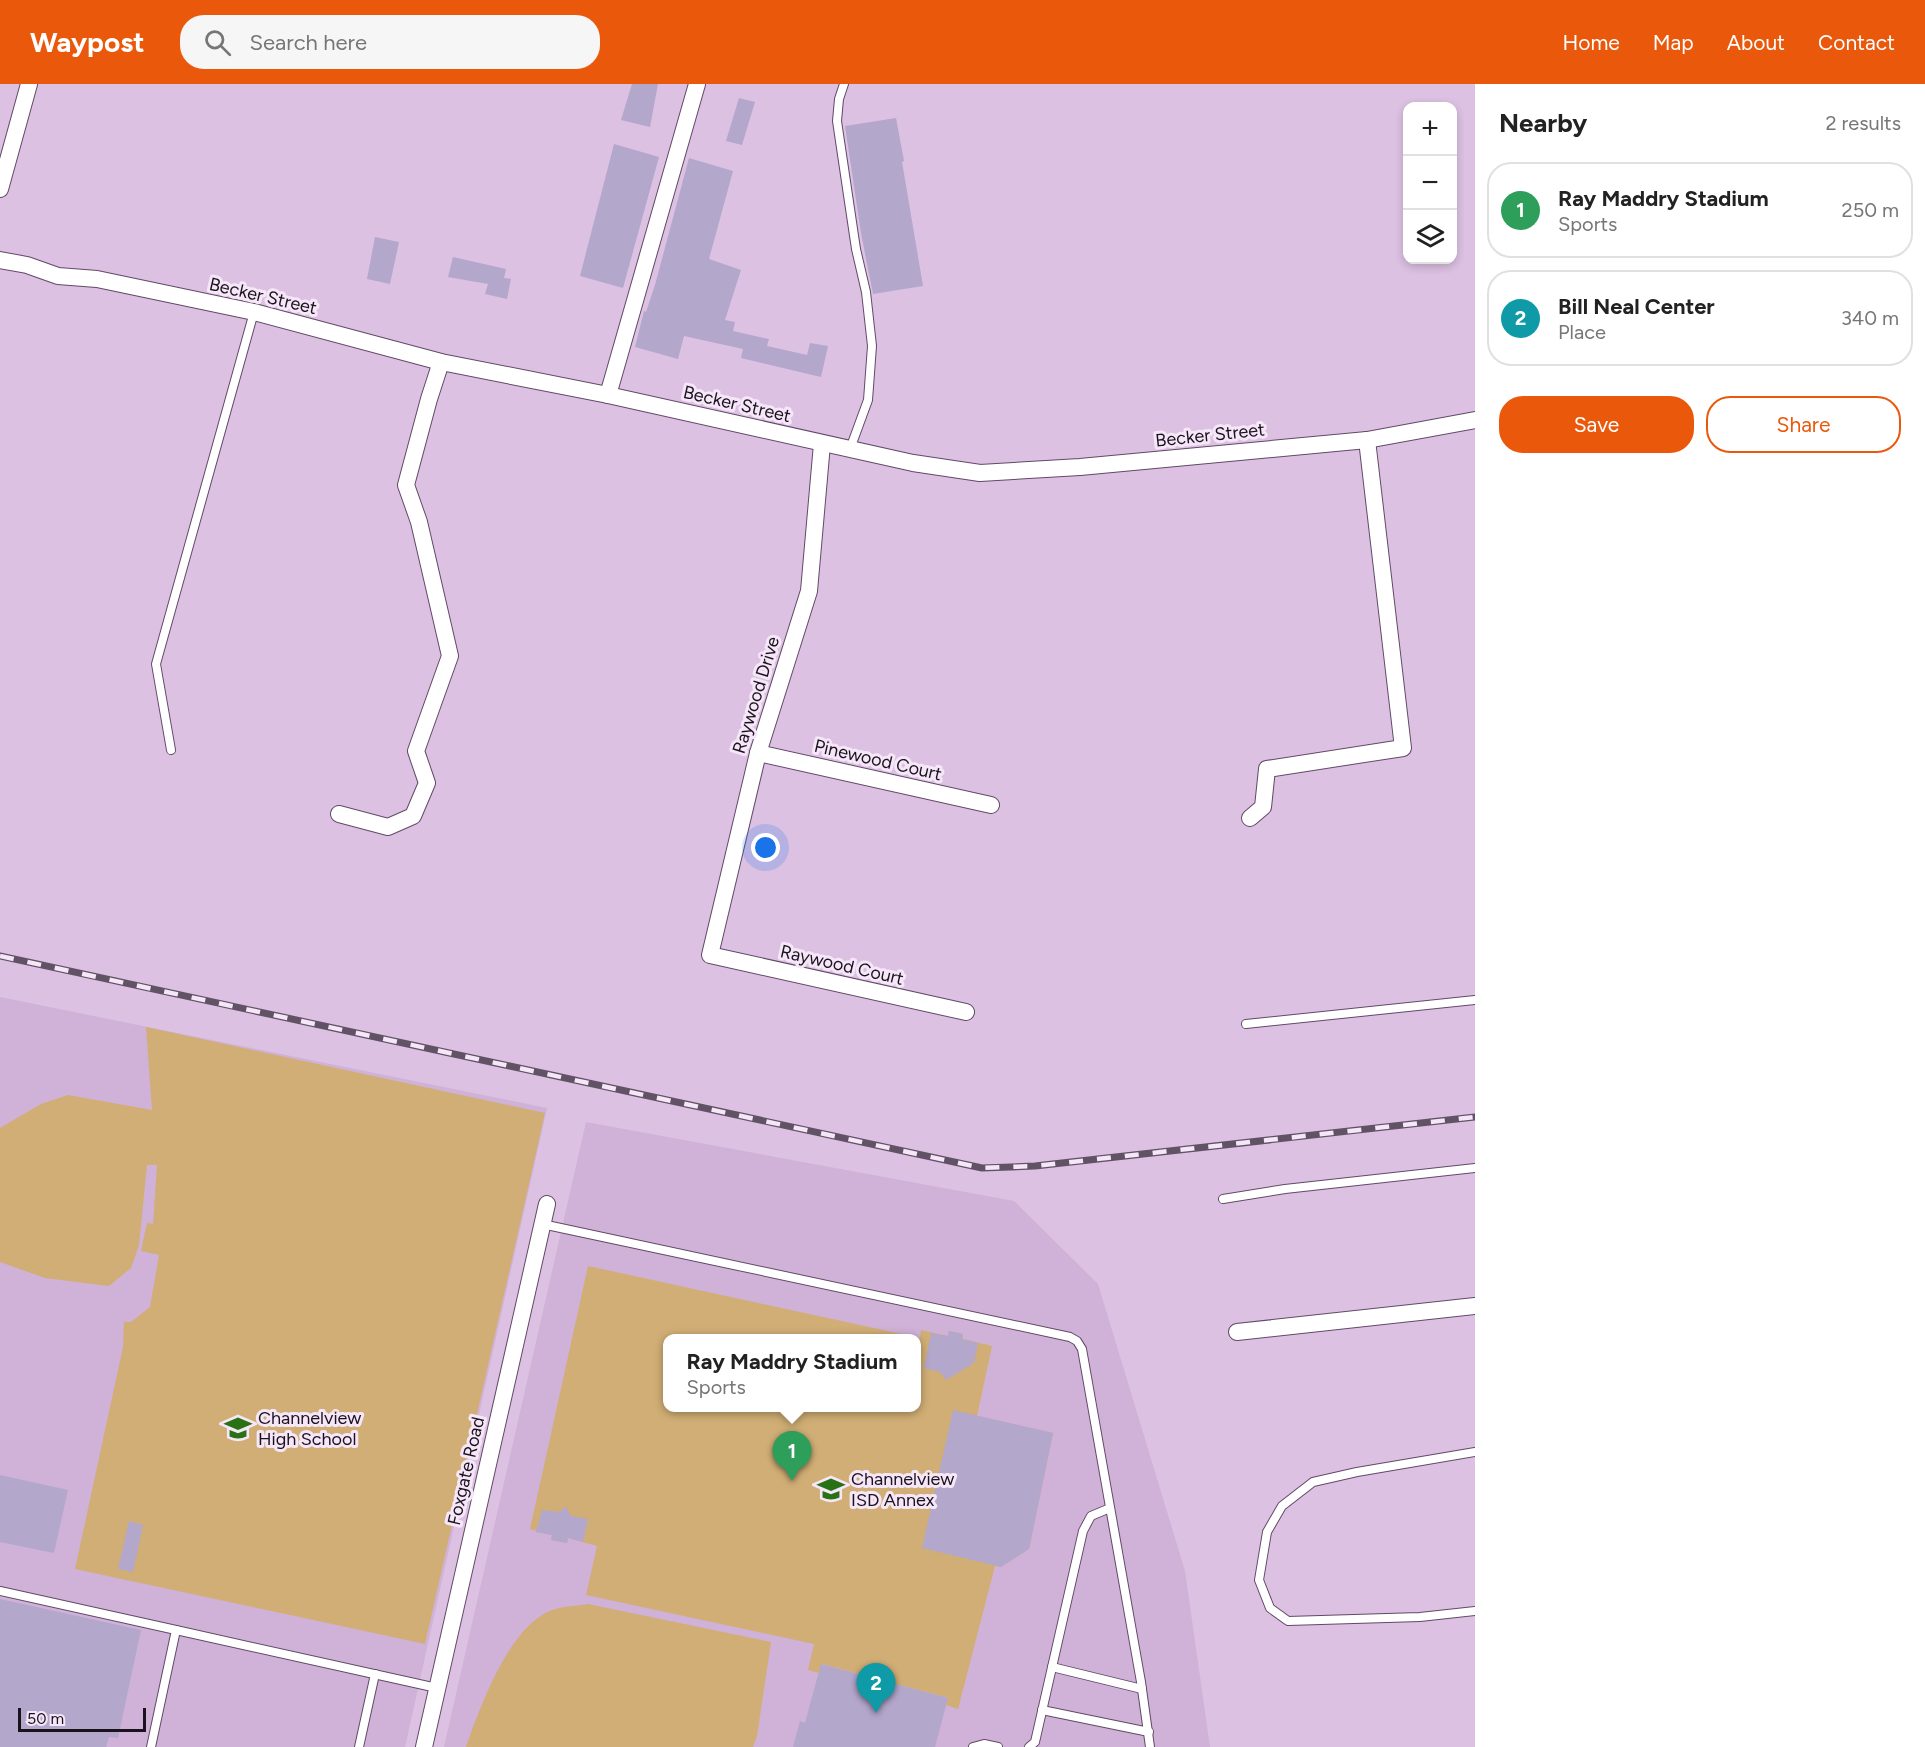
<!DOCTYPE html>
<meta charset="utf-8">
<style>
:root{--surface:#fff;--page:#f6f6f6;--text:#222;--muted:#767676;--line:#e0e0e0;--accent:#ea580c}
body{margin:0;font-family:Figtree,sans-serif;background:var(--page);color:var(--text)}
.controls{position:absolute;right:18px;top:18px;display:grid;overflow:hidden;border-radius:12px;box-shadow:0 3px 9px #0003}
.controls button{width:54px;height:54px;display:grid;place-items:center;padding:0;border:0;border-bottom:2px solid var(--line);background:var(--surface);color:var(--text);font:30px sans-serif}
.scale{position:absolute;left:18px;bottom:15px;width:128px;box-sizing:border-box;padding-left:6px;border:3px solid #1c121e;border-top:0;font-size:16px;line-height:21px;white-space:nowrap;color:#1c121e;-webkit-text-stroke:4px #f5e7f8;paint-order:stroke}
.you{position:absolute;left:766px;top:764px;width:21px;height:21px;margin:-15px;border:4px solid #fff;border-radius:50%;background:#1a73e8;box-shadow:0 0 0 9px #1a73e833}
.badge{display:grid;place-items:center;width:39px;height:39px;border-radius:50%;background:var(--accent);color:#fff;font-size:20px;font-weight:700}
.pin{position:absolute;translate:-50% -50px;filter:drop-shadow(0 2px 3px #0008)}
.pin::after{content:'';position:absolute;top:32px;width:21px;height:18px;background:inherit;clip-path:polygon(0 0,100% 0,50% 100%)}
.popup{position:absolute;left:663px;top:1250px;width:258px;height:78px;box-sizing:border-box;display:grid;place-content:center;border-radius:12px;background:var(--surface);filter:drop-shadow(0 2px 4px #0005);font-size:20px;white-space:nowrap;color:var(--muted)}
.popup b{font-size:22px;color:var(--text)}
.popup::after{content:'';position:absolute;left:50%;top:100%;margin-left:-12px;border:12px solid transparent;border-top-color:var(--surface)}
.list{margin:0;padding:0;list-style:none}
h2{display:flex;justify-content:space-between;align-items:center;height:78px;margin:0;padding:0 24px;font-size:26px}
h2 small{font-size:20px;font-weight:400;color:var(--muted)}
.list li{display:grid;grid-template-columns:39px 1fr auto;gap:18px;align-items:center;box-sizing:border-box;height:96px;margin:0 12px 12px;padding:0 12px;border:2px solid var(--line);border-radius:24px}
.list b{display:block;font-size:22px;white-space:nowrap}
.list p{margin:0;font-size:20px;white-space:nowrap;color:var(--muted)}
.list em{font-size:20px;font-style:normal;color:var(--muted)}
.actions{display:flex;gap:12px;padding:18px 24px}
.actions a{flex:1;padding:14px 0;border:2px solid var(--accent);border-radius:24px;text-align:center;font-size:21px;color:var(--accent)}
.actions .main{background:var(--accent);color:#fff}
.icon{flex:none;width:33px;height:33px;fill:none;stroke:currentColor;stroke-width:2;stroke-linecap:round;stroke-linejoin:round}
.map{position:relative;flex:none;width:1475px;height:1663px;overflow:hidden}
header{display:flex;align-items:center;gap:36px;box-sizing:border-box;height:84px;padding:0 30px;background:var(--accent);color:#fff}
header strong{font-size:28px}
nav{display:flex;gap:33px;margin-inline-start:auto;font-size:21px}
.search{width:420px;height:54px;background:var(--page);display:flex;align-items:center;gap:15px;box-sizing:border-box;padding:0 21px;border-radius:24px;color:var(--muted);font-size:22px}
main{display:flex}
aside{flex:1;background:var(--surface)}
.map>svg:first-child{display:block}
</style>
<header>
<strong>Waypost</strong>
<div class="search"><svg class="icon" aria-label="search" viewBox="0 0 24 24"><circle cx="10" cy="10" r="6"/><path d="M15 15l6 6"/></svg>Search here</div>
<nav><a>Home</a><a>Map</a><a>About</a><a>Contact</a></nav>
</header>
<main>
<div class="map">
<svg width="1475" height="1663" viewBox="0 0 1475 1663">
<rect width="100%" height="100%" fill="#dcc1e2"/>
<g fill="#d0b1d7" fill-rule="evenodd">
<polygon points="0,913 547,1024 405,1663 0,1663"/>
<path d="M586,1038L1014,1117L1098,1200L1185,1487L1210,1663H444ZM668,1254H916V1324H668Z"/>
</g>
<g fill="#d1ae75" fill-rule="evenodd">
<polygon points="146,943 545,1029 425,1560 75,1485 123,1263 124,1238 131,1238 150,1223 159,1171 141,1167 147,1139 153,1140 157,1081 147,1081 139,1161 131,1184 109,1202 45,1194 0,1178 0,1044 41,1020 68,1011 152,1026"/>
<path d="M588,1182L920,1254L921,1246L948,1252L949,1247L963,1250V1255L992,1262L977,1332L1053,1349L1029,1465L1001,1483L995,1482L958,1625L946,1621L948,1614L822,1580L819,1589L808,1586L814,1560L586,1511L597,1462L568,1454L567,1459L551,1456L552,1451L530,1445ZM668,1254H916V1324H668Z"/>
<path d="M588,1520L771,1558L757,1652L753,1663H466C480,1623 509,1542 552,1526C563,1522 577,1522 588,1520Z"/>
</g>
<g fill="#b3a7cc">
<polygon points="632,0 658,0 650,43 621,36"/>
<polygon points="739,14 755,18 742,61 726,57"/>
<polygon points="896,34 904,77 902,78 923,202 873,210 861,149 845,42"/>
<polygon points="614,60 659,73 623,204 580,192"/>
<polygon points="689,74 733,87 709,175 741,186 725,236 735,238 733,247 769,255 767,262 807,271 810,259 828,262 821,293 741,274 743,265 684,252 678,275 635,263 644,227 646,228 655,201"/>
<polygon points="375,153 399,158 390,200 367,195"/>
<polygon points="453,173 506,185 504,194 511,195 507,215 485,210 488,200 448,193"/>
<polygon points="949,1247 963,1250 962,1255 978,1259 974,1279 946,1296 940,1288 924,1284 931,1249 948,1252"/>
<polygon points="953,1326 1053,1349 1029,1465 1001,1483 922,1464"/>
<polygon points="0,1391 68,1406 54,1469 0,1458"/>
<polygon points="566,1423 571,1432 588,1435 583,1458 568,1454 567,1459 551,1456 552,1451 536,1448 542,1426 558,1428"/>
<polygon points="129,1437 143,1441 133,1488 118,1485"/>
<polygon points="0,1515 141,1546 118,1654 109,1653 106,1663 0,1663"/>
<polygon points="821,1580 948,1614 935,1663 793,1663 800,1637 805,1639"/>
</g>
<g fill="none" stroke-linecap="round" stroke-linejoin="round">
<defs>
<g id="lane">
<polyline points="844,0 839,15 837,37 856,165 866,208 872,262 868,316 850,365"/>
<polyline points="171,666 156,580 254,228"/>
<polyline points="1246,940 1475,916"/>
<polyline points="1223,1115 1285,1105 1475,1084"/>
<polyline points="542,1140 1070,1253 1077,1257 1082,1265 1141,1598 1150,1663"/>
<polyline points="1475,1368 1357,1388 1313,1398 1282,1422 1267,1448 1259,1496 1270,1524 1288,1537 1420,1533 1475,1527"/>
<polyline points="0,1507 176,1546"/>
<polyline points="1052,1583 1142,1605"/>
<polyline points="1042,1626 1149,1648"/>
<polyline points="151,1663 176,1546 437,1604"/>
<polyline points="359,1663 375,1590"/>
<polyline points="973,1663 984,1660 998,1663"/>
<polyline points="1029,1663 1035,1658 1083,1447 1091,1432 1110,1424"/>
</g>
<g id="street">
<polyline points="0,105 29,0"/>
<polyline points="0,176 27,181 58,192 97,195 254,228 441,278 608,311 913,379 980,389 1080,383 1367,356 1475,336"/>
<polyline points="608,311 697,0"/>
<polyline points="822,360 809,507 758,669 710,871 966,928"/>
<polyline points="758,669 991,721"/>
<polyline points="339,730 388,743 413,732 427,699 416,667 450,572 419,438 406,401 429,315 441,278"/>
<polyline points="1250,734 1263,723 1267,685 1403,664 1367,356"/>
<polyline points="1237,1248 1475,1222"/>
<polyline points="424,1663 547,1120"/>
</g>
</defs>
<use href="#lane" stroke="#614a66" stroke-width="10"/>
<use href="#street" stroke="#614a66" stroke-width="18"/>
<use href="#lane" stroke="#fff" stroke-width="8"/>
<use href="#street" stroke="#fff" stroke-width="16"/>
<defs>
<polyline id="rail" points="0,872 982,1084 1035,1082 1475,1033"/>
</defs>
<use href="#rail" stroke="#625266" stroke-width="7"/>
<use href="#rail" stroke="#f5e7f8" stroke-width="4.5" stroke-dasharray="14" stroke-linecap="butt"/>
</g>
<defs>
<symbol id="school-bare" viewBox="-9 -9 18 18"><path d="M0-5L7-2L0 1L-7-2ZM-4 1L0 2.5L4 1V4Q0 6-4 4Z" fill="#287114" stroke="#f5e7f8" stroke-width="2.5" paint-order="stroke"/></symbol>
</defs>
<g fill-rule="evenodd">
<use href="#school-bare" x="219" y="1325" width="38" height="38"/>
<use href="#school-bare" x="812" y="1386" width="38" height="38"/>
</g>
<g text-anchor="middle" stroke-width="6" stroke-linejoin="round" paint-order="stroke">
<g font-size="18" fill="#1c121e" stroke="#f5e7f8">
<text transform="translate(263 212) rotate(13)" y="6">Becker Street</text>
<text transform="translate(737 320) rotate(13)" y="6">Becker Street</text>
<text transform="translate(1210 351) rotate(-6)" y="6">Becker Street</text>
<text transform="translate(756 611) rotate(-73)" y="6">Raywood Drive</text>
<text transform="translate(878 676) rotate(13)" y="6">Pinewood Court</text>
<text transform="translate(842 881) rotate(13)" y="6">Raywood Court</text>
<text transform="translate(466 1387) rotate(-77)" y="6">Foxgate Road</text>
</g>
<g font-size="18" fill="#1c121e" stroke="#f5e7f8" text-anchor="start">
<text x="258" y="1340">Channelview<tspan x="258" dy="21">High School</tspan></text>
<text x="851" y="1401">Channelview<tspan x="851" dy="21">ISD Annex</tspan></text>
</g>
</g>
</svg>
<div class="controls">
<button>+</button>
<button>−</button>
<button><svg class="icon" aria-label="layers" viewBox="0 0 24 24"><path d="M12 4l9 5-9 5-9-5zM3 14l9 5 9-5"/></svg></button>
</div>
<div class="scale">50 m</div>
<div class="you"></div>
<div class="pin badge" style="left:792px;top:1397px;background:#2e9e5b">1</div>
<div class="popup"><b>Ray Maddry Stadium</b>Sports</div>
<div class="pin badge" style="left:876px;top:1629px;background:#0f9aa8">2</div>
</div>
<aside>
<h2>Nearby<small>2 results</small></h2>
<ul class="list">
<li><span class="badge" style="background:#2e9e5b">1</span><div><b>Ray Maddry Stadium</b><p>Sports</p></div><em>250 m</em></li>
<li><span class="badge" style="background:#0f9aa8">2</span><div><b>Bill Neal Center</b><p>Place</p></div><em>340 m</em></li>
</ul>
<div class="actions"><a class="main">Save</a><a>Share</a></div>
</aside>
</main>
